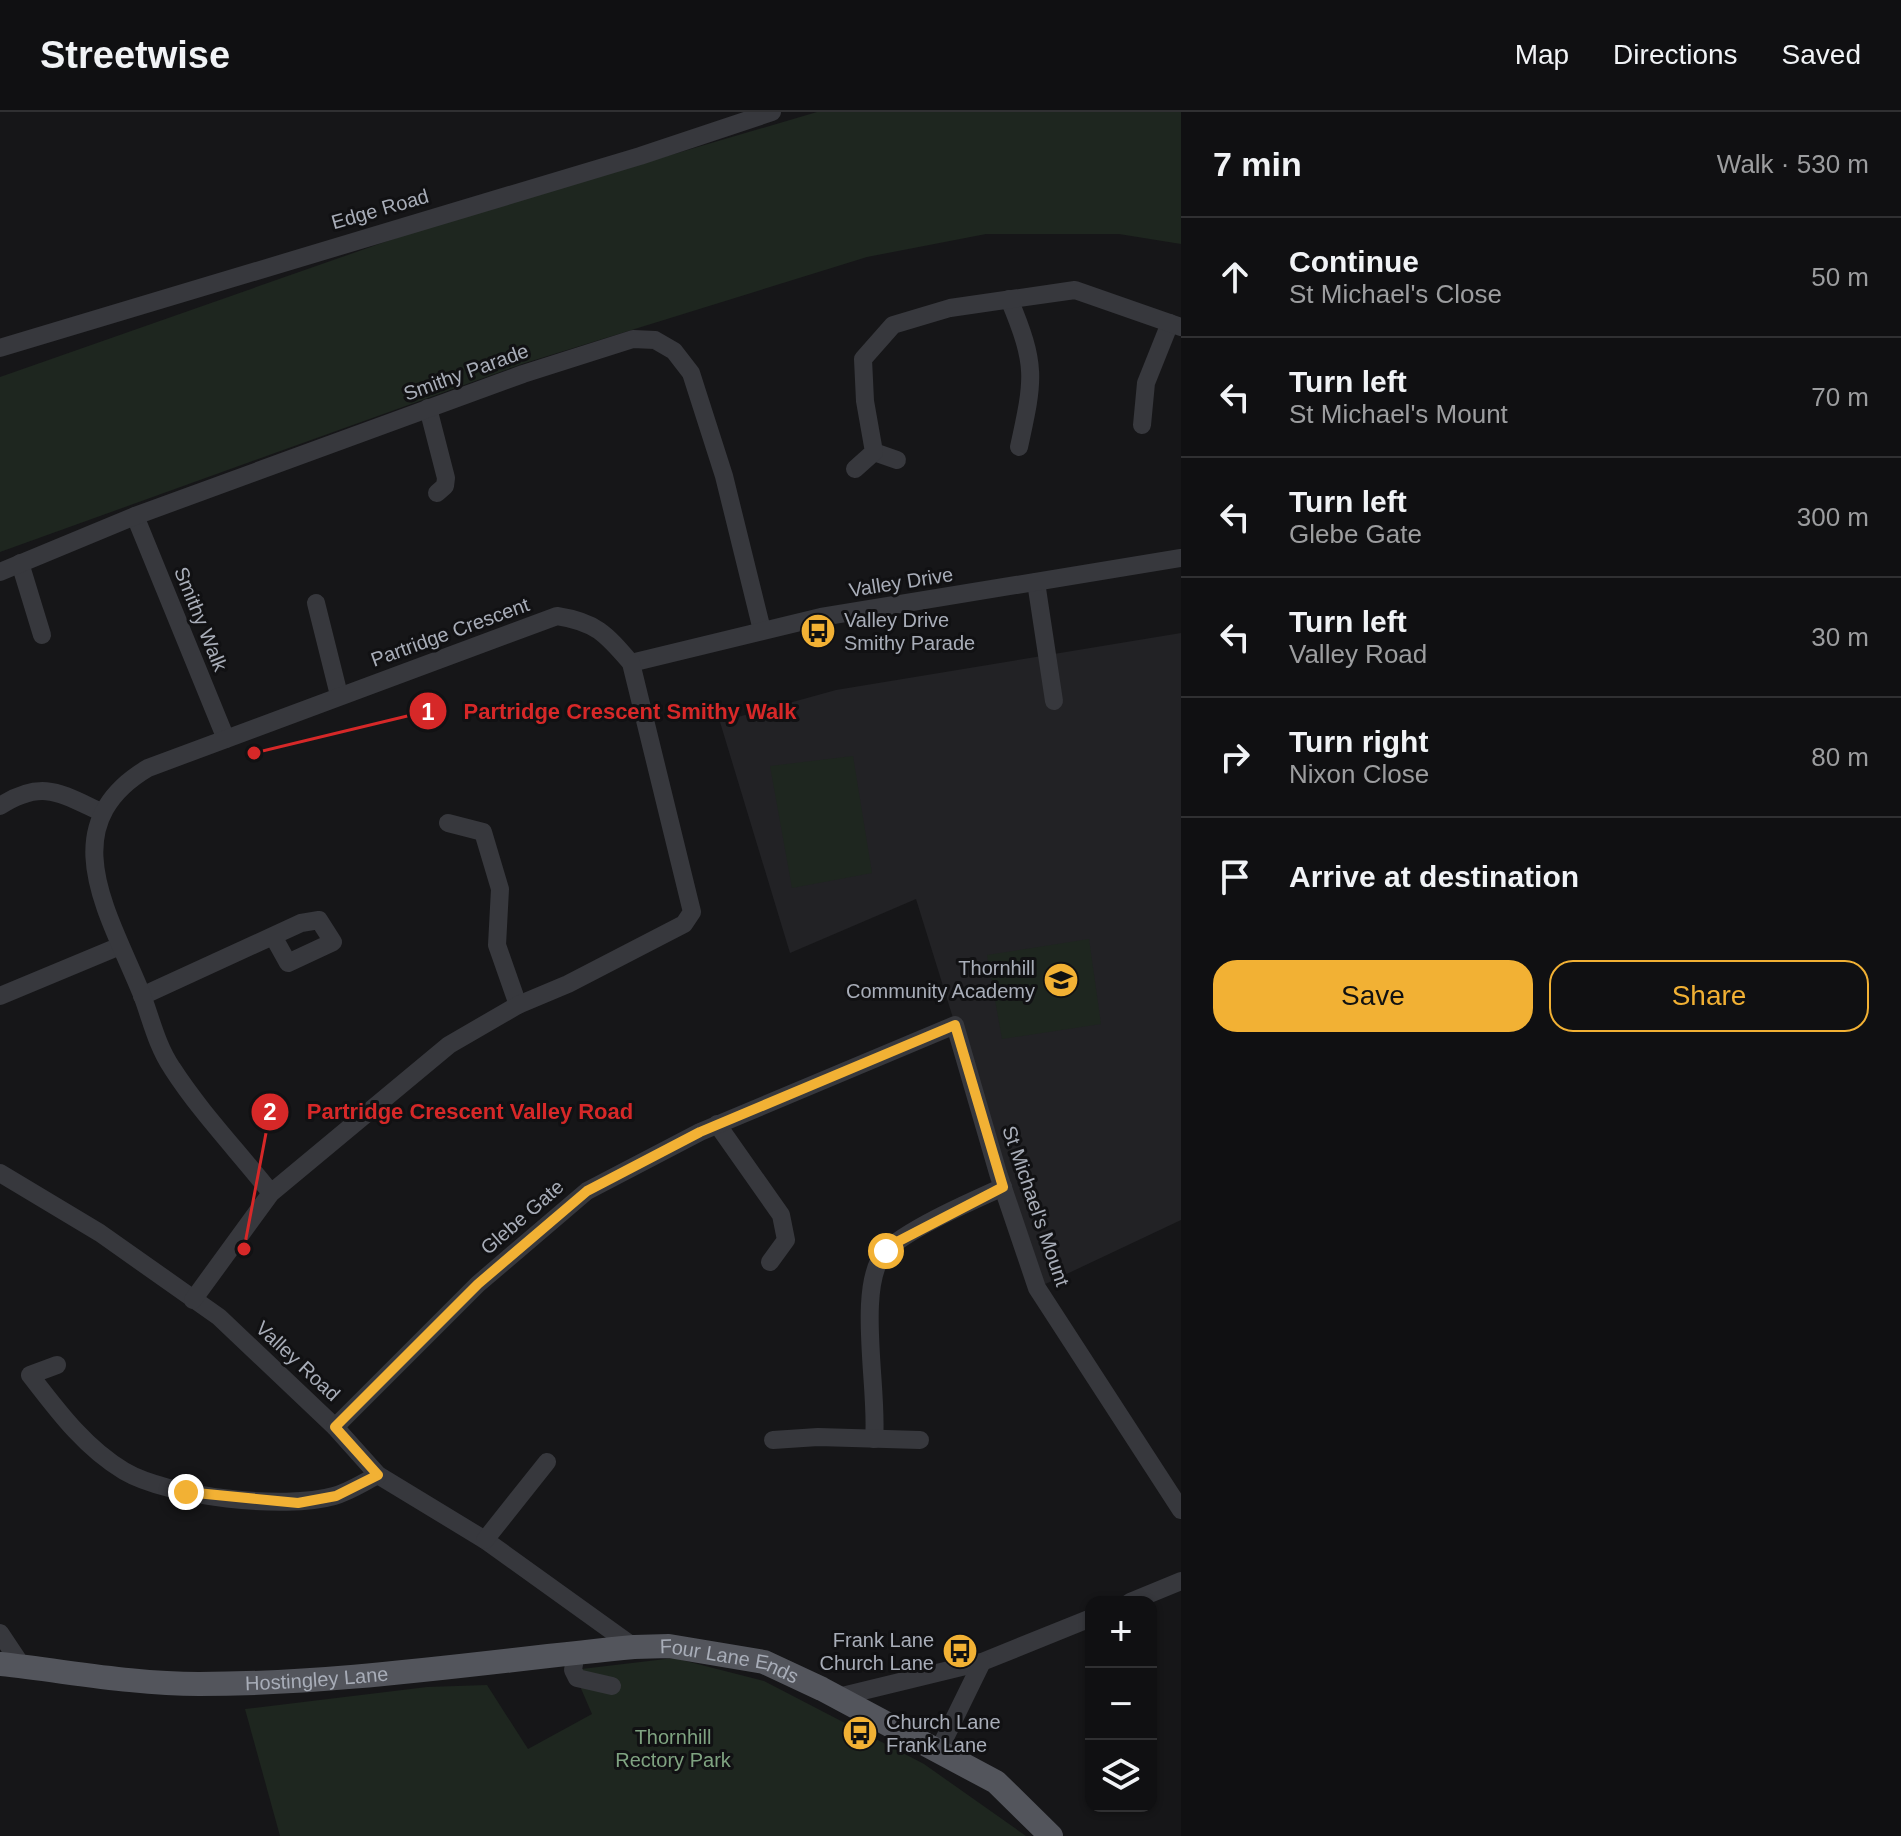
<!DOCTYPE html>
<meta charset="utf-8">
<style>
:root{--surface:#101012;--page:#19191b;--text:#f1f3f6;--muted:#9c9d9f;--line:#303032;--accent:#f2b134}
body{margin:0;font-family:Helvetica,sans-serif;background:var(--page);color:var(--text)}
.controls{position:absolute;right:24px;bottom:24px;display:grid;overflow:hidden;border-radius:16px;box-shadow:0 2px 6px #0004}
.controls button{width:72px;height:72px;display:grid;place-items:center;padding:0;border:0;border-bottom:2px solid var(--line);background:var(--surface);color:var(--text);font:40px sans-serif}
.stop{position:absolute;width:24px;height:24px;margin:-18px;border:6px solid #f2b134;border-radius:50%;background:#fff}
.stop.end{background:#f2b134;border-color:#fff;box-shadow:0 2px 8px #0008}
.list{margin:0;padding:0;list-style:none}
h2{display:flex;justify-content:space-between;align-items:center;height:104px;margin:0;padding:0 32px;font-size:34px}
h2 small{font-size:26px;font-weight:400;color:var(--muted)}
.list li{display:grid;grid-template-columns:52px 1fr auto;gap:24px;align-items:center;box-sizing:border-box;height:120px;padding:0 32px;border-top:2px solid var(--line)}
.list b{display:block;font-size:30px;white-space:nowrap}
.list p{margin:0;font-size:26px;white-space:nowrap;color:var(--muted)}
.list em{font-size:26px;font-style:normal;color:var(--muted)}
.actions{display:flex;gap:16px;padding:24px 32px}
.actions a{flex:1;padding:18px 0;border:2px solid var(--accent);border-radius:24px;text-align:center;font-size:28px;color:var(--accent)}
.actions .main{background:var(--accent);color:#111}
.icon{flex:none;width:44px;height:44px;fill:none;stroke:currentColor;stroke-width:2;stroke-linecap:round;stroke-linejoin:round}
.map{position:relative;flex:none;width:1181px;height:1724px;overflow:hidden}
header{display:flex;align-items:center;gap:48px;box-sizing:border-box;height:112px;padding:0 40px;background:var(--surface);border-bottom:2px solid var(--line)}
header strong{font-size:38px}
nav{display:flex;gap:44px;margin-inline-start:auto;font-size:28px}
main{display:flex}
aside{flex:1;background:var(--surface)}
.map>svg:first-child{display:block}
</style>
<header>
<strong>Streetwise</strong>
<nav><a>Map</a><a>Directions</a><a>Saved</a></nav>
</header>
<main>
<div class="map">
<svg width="1181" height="1724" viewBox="0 0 1181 1724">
<rect width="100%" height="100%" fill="#161618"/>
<polygon fill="#222225" points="1181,521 1181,1108 1037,1176 916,787 790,841 720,610 836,578"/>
<g fill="#1e261f">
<polygon points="817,0 1181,0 1181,132 1119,122 986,122 867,145 525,251 0,440 0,265 436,112"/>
<polygon points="853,644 872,761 792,776 770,654"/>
<polygon points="1089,827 1101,912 1002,927 987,843"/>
<polygon points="674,1546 764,1569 924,1652 1026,1724 280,1724 245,1597 427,1575 487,1573 528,1637 592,1602 573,1558"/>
</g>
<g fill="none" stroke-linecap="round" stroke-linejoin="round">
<g stroke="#37383d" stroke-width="18">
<path d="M1009,187C1037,254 1034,266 1019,335"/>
<polyline points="0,236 640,44 772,0"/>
<polyline points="428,296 446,366 445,374 437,381"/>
<polyline points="1142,313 1146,271 1170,211"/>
<polyline points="874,340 897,348"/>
<polyline points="855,357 874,340 865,289 863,247 893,213 950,196 1075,178 1181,215"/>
<polyline points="135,404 226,627"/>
<polyline points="20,451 42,523"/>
<polyline points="0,460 135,404 523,262 633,227 655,228 674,239 691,261 724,364 762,518"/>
<polyline points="1036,470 1054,589"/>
<polyline points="316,491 339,583"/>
<polyline points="631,551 821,505 1181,446"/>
<path d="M0,694C42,667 60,681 101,700"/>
<polyline points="448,711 483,720 500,777 497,833 518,893"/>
<polyline points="0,884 120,834"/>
<polyline points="142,884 301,811 319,808 333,830 288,851 273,824"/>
<polyline points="717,1012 781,1103 786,1128 770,1150"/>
<polyline points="0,1061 100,1121 219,1205 335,1315 378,1363 485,1428 634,1535"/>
<path d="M193,1188L271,1081L449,933L518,893L568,872L684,812L692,800L631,551C606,522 596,510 557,504L148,656C50,714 110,803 142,883C151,907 157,934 172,956C201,1001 238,1039 271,1081"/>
<path d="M57,1253L30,1263C57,1298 85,1336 124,1359C168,1385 285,1398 334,1384C349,1380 364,1370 378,1363"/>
<polyline points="335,1315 478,1172 587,1079 700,1020 955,913 998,1061 1037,1176 1181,1398"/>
<path d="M874,1327C879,1281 855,1174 885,1140C905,1118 974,1088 1003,1075"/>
<polyline points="773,1328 818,1325 920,1328"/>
<polyline points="485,1428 547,1350"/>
<polyline points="1130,1490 1181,1469"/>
<polyline points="0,1521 22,1554"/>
<polyline points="576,1541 573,1558 577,1566 612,1574"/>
<polyline points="838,1585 982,1550 1091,1506"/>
<polyline points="938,1640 982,1550"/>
</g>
<path stroke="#53555c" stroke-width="24" id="s1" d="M0,1552C66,1559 132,1572 199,1572C345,1572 488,1549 634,1535L669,1534L764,1550L822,1577L996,1670L1051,1724"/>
</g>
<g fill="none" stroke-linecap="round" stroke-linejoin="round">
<polyline stroke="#f2b134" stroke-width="10" points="186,1380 298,1391 336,1384 378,1363 335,1315 478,1172 587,1079 700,1020 955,913 1003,1075 897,1130 886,1139"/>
</g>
<defs>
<symbol id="bus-disc" viewBox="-11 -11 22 22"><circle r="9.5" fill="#f2b134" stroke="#111113"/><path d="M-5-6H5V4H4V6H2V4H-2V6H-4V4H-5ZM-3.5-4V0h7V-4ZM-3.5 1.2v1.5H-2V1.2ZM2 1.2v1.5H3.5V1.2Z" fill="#111"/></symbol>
<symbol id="school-disc" viewBox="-11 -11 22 22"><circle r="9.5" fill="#f2b134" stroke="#111113"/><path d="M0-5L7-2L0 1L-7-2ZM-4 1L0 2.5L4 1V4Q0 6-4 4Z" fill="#111"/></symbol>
</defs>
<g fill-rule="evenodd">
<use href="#bus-disc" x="798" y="499" width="40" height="40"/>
<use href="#school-disc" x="1041" y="848" width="40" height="40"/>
<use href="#bus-disc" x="940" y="1519" width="40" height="40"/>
<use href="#bus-disc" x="840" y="1601" width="40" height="40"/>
</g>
<g text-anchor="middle" stroke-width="6" stroke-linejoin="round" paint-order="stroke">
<g font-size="20" fill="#a8adb8" stroke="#111113">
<text transform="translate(380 97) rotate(-16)" y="7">Edge Road</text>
<text transform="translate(466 260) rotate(-20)" y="7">Smithy Parade</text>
<text transform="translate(901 470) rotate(-9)" y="7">Valley Drive</text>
<text transform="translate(201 507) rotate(68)" y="7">Smithy Walk</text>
<text transform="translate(450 520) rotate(-20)" y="7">Partridge Crescent</text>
<text transform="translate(1036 1094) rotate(71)" y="7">St Michael's Mount</text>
<text transform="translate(522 1105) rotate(-41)" y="7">Glebe Gate</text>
<text transform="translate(298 1249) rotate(43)" y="7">Valley Road</text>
<text dy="7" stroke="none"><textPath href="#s1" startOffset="734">Four Lane Ends</textPath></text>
<text dy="7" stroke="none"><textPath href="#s1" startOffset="318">Hostingley Lane</textPath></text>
</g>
<g font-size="20" fill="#a8adb8" stroke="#111113" text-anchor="start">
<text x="844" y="515">Valley Drive<tspan x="844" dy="23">Smithy Parade</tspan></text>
<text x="1035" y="863" text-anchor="end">Thornhill<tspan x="1035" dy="23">Community Academy</tspan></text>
<text x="934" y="1535" text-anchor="end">Frank Lane<tspan x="934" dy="23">Church Lane</tspan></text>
<text x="886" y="1617">Church Lane<tspan x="886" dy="23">Frank Lane</tspan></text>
</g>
<g font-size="20" fill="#7fa381" stroke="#111113">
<text x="673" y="1632">Thornhill<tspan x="673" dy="23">Rectory Park</tspan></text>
</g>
</g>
<path fill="none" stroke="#d62828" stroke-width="3" d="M254 641L428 599M244 1137L270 1000"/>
<g fill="#d62828" stroke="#111113" stroke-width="3">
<circle cx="254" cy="641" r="8"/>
<circle cx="244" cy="1137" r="8"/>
<circle cx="428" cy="599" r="20"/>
<circle cx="270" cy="1000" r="20"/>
</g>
<g font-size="24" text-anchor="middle" font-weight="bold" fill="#fff">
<text x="428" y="608">1</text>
<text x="270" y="1008">2</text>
</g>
<g font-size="22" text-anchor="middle" font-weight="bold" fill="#d62828" stroke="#111113" stroke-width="6" stroke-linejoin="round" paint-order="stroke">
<text x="630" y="607">Partridge Crescent Smithy Walk</text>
<text x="470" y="1007">Partridge Crescent Valley Road</text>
</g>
</svg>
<div class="controls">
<button>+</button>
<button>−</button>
<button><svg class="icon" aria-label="layers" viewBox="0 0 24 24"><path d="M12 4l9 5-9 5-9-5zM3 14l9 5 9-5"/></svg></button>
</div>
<div class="stop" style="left:886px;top:1139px"></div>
<div class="stop end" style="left:186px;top:1380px"></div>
</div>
<aside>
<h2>7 min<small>Walk · 530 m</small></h2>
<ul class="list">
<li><svg class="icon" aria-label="ahead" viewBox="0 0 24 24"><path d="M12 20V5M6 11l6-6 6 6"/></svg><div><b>Continue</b><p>St Michael's Close</p></div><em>50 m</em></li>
<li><svg class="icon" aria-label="left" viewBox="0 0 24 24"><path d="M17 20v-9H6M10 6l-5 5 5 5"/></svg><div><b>Turn left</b><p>St Michael's Mount</p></div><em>70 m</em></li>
<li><svg class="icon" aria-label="left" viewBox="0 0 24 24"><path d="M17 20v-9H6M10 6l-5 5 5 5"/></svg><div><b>Turn left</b><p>Glebe Gate</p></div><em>300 m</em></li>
<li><svg class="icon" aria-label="left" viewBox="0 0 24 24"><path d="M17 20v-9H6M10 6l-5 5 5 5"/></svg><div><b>Turn left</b><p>Valley Road</p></div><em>30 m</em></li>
<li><svg class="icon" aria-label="right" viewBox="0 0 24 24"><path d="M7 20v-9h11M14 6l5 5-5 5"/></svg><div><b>Turn right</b><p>Nixon Close</p></div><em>80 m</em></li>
<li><svg class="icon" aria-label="arrive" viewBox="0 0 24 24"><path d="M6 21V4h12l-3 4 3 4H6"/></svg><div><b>Arrive at destination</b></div></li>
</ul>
<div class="actions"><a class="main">Save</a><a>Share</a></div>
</aside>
</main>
